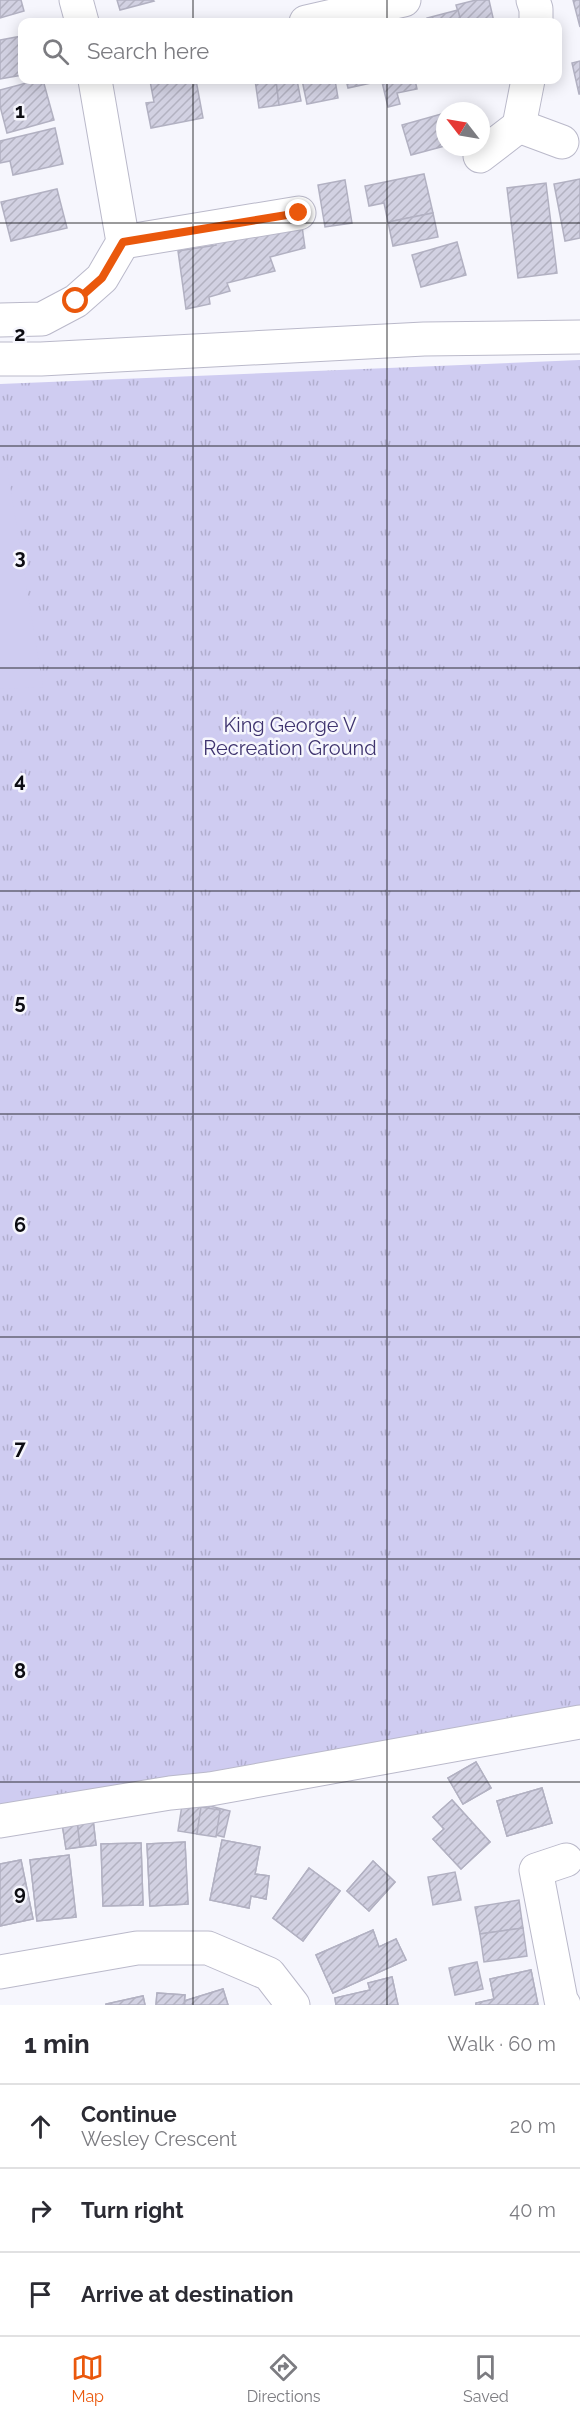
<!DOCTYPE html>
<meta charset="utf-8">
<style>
:root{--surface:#fff;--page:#f7f7f7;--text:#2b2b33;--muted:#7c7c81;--line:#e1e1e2;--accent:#ea580c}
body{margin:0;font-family:Raleway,sans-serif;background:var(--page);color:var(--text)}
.compass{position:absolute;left:436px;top:102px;width:54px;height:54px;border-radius:50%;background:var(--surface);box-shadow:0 3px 15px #0003;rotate:301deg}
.stop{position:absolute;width:18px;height:18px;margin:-14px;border:4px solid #ea580c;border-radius:50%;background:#fff}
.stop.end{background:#ea580c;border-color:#fff;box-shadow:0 2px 6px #0008}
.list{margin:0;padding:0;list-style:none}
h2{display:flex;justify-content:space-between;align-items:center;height:78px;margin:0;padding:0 24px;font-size:26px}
h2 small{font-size:20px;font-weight:400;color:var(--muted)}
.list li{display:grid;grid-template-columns:39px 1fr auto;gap:18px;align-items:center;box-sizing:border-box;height:84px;padding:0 24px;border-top:2px solid var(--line)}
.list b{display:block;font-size:22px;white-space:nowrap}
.list p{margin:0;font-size:20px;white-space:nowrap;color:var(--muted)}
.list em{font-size:20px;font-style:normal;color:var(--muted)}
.icon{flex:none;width:33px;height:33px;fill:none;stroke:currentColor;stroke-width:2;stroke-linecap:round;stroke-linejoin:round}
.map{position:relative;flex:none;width:580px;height:2005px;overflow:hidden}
.search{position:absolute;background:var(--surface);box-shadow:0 3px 15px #0003;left:18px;right:18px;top:18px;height:66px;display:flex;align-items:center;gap:15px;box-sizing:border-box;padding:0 21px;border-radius:12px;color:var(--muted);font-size:22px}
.sheet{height:330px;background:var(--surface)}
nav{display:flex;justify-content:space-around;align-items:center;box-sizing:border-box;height:84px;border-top:2px solid var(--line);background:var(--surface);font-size:16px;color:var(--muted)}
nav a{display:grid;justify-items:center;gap:3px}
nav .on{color:var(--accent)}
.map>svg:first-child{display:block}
</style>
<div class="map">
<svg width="580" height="2005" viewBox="0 0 580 2005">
<defs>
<pattern id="grass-tufts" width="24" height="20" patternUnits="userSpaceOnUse" patternTransform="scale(1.5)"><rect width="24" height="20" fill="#cfccf1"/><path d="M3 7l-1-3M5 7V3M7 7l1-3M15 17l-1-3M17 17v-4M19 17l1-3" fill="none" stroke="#b1aece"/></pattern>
<pattern id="building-hatch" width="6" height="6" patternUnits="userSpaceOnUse" patternTransform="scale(1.5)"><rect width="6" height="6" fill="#d2d1e2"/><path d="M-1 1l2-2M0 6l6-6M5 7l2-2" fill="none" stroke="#b3b2c1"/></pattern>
</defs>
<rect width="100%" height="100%" fill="#f6f6fd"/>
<polygon fill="url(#grass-tufts)" points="580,360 580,1708 0,1808 0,384"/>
<polygon fill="#cfccf1" points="7,467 43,687 0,689 0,468"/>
<g fill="url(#building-hatch)" stroke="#b2b1c2" stroke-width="1.5">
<polygon points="0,0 21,0 24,11 0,18"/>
<polygon points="117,0 153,0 154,1 120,10"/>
<polygon points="476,0 489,0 494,22 461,22 456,5"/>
<polygon points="573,0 580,0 580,27"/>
<polygon points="458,10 461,22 428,22 427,18"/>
<polygon points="22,36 22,75 0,79 0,40"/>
<polygon points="580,61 580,94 579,94 572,63"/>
<polygon points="38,80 43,80 54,120 7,133 0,106 0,90"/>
<polygon points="160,80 196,80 203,118 151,128 146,103 154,102 150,81"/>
<polygon points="255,80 276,80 279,105 259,108"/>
<polygon points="276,80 297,80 301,101 279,105"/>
<polygon points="302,80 335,80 338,98 307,104"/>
<polygon points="346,80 379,80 380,81 348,88"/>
<polygon points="392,80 415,80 417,89 397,93 400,104 388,107 382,82"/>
<polygon points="445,113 445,146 411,155 402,125"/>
<polygon points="55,128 63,164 13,175 10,161 0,163 0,141"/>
<polygon points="424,174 433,213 388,222 384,203 369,206 365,186"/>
<polygon points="580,179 580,238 565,241 554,184"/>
<polygon points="345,180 352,223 325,227 318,185"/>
<polygon points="546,183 557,273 518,278 507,188"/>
<polygon points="57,189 67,228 11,241 1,202"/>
<polygon points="433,213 438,237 393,246 388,222"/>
<polygon points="302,226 305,248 270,257 275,271 227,283 230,291 209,297 210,304 186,309 178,251 216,245 215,237"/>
<polygon points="457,242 466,275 421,287 412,255"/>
<polygon points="476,1762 491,1788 463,1804 448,1778"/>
<polygon points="476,1762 491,1788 463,1804 448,1778"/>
<polygon points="542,1788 552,1823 507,1836 497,1801"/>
<polygon points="542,1788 552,1823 507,1836 497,1801"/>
<polygon points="452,1800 490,1842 461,1869 433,1839 444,1829 433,1817"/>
<polygon points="452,1800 490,1842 461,1869 433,1839 444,1829 433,1817"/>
<polygon points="194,1802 230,1811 224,1837 187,1828"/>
<polygon points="182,1805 201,1807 197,1834 178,1831"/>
<polygon points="201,1807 220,1810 216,1837 197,1834"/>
<polygon points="93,1819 96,1845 66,1849 62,1823"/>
<polygon points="93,1819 96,1845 80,1847 77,1821"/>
<polygon points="77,1821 80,1847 66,1849 62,1823"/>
<polygon points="222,1840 260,1847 255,1874 269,1876 266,1899 251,1896 249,1908 210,1900"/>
<polygon points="222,1840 260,1847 255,1874 269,1876 266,1899 251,1896 249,1908 210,1900"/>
<polygon points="185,1842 188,1904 150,1906 147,1844"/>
<polygon points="185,1842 188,1904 150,1906 147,1844"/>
<polygon points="141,1843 143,1905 103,1906 101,1844"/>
<polygon points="141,1843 143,1905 103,1906 101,1844"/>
<polygon points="69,1855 76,1917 37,1921 30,1860"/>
<polygon points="69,1855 76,1917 37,1921 30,1860"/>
<polygon points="21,1860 33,1919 0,1926 0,1864"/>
<polygon points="21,1860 33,1919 0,1926 0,1864"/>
<polygon points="373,1861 395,1882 369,1911 347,1891"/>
<polygon points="373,1861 395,1882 369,1911 347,1891"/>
<polygon points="309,1868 340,1891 303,1941 273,1918"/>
<polygon points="309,1868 340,1891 303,1941 273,1918"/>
<polygon points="455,1872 461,1900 433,1905 428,1877"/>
<polygon points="519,1900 523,1928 480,1934 475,1907"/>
<polygon points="523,1928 527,1956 484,1962 480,1934"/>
<polygon points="373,1930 379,1947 396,1939 406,1960 333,1993 316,1955"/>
<polygon points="373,1930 379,1947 396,1939 406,1960 333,1993 316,1955"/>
<polygon points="477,1962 483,1989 455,1995 449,1968"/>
<polygon points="531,1970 538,2005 476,2005 476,2003 494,1999 490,1979"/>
<polygon points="531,1970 538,2005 476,2005 476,2003 494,1999 490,1979"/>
<polygon points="392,1977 398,2005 336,2005 335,1998 370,1990 368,1983"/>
<polygon points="392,1977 398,2005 336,2005 335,1998 370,1990 368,1983"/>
<polygon points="223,1989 228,2005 185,2005 184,2001"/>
<polygon points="223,1989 228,2005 185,2005 184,2001"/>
<polygon points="157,1993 185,1995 184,2005 156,2005"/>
<polygon points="157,1993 185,1995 184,2005 156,2005"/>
<polygon points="143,1996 145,2005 106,2005 106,2004"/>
<polygon points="143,1996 145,2005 106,2005 106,2004"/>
</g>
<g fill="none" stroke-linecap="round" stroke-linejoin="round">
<defs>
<g id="minor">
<polyline points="76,0 82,22"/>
<polyline points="533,0 536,9 536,22"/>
<polyline points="306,22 404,0"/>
<polyline points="519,126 562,142"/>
<polyline points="480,156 519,126 528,80"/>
<polyline points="123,242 299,213"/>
<polyline points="0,320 42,319 76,301 102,278 123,242 95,80"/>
<polyline points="0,359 41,359 424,339 580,337"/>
<polyline points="0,1821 170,1793 210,1789 580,1722"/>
<polyline points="0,1972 137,1948 208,1948 269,1974 293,2005"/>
<polyline points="564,2005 561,2000 536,1870 566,1860"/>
</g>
</defs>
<use href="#minor" stroke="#bab9ca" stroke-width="35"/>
<use href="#minor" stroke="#fff" stroke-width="33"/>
</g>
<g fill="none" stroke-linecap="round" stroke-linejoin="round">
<polyline stroke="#ea580c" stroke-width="8" points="76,301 102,278 123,242 299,213"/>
</g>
<path fill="none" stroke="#0c0c11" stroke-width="1.5" stroke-opacity="0.55" d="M193,0V22M387,0V22M193,80V2005M387,80V2005M0,223H580M0,446H580M0,668H580M0,891H580M0,1114H580M0,1337H580M0,1559H580M0,1782H580"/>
<g text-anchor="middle" stroke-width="5" stroke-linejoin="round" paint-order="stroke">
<g font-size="20" fill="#3f346f" stroke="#f6f6fd">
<text x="290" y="732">King George V<tspan x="290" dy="23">Recreation Ground</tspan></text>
</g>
</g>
<g font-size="20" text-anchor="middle" font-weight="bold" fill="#0c0c11" stroke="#f6f6fd" stroke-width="5" stroke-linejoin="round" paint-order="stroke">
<text x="20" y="118">1</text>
<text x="20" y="341">2</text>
<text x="20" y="564">3</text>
<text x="20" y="787">4</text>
<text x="20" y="1009">5</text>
<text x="20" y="1232">6</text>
<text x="20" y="1455">7</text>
<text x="20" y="1678">8</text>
<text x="20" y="1900">9</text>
</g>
</svg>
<svg class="compass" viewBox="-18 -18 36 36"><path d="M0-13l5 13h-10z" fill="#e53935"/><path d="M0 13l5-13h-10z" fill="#7c7c81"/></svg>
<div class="stop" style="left:76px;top:301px"></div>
<div class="stop end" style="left:299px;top:213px"></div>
<div class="search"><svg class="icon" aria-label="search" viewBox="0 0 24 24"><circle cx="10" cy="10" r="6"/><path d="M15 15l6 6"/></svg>Search here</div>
</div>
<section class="sheet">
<h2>1 min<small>Walk · 60 m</small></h2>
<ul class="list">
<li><svg class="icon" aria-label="ahead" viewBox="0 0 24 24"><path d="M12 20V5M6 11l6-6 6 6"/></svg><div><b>Continue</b><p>Wesley Crescent</p></div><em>20 m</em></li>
<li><svg class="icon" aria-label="right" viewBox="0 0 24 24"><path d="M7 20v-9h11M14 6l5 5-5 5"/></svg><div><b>Turn right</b></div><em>40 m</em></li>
<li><svg class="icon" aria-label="arrive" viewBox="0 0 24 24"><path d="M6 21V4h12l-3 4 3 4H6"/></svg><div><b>Arrive at destination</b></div></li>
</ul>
</section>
<nav>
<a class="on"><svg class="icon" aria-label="map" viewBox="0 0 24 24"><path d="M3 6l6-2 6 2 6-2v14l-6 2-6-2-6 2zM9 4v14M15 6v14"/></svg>Map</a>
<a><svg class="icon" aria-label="directions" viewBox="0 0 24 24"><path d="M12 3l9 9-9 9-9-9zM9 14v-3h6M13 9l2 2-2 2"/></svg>Directions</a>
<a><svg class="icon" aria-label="saved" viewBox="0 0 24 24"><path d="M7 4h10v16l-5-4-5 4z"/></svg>Saved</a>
</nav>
